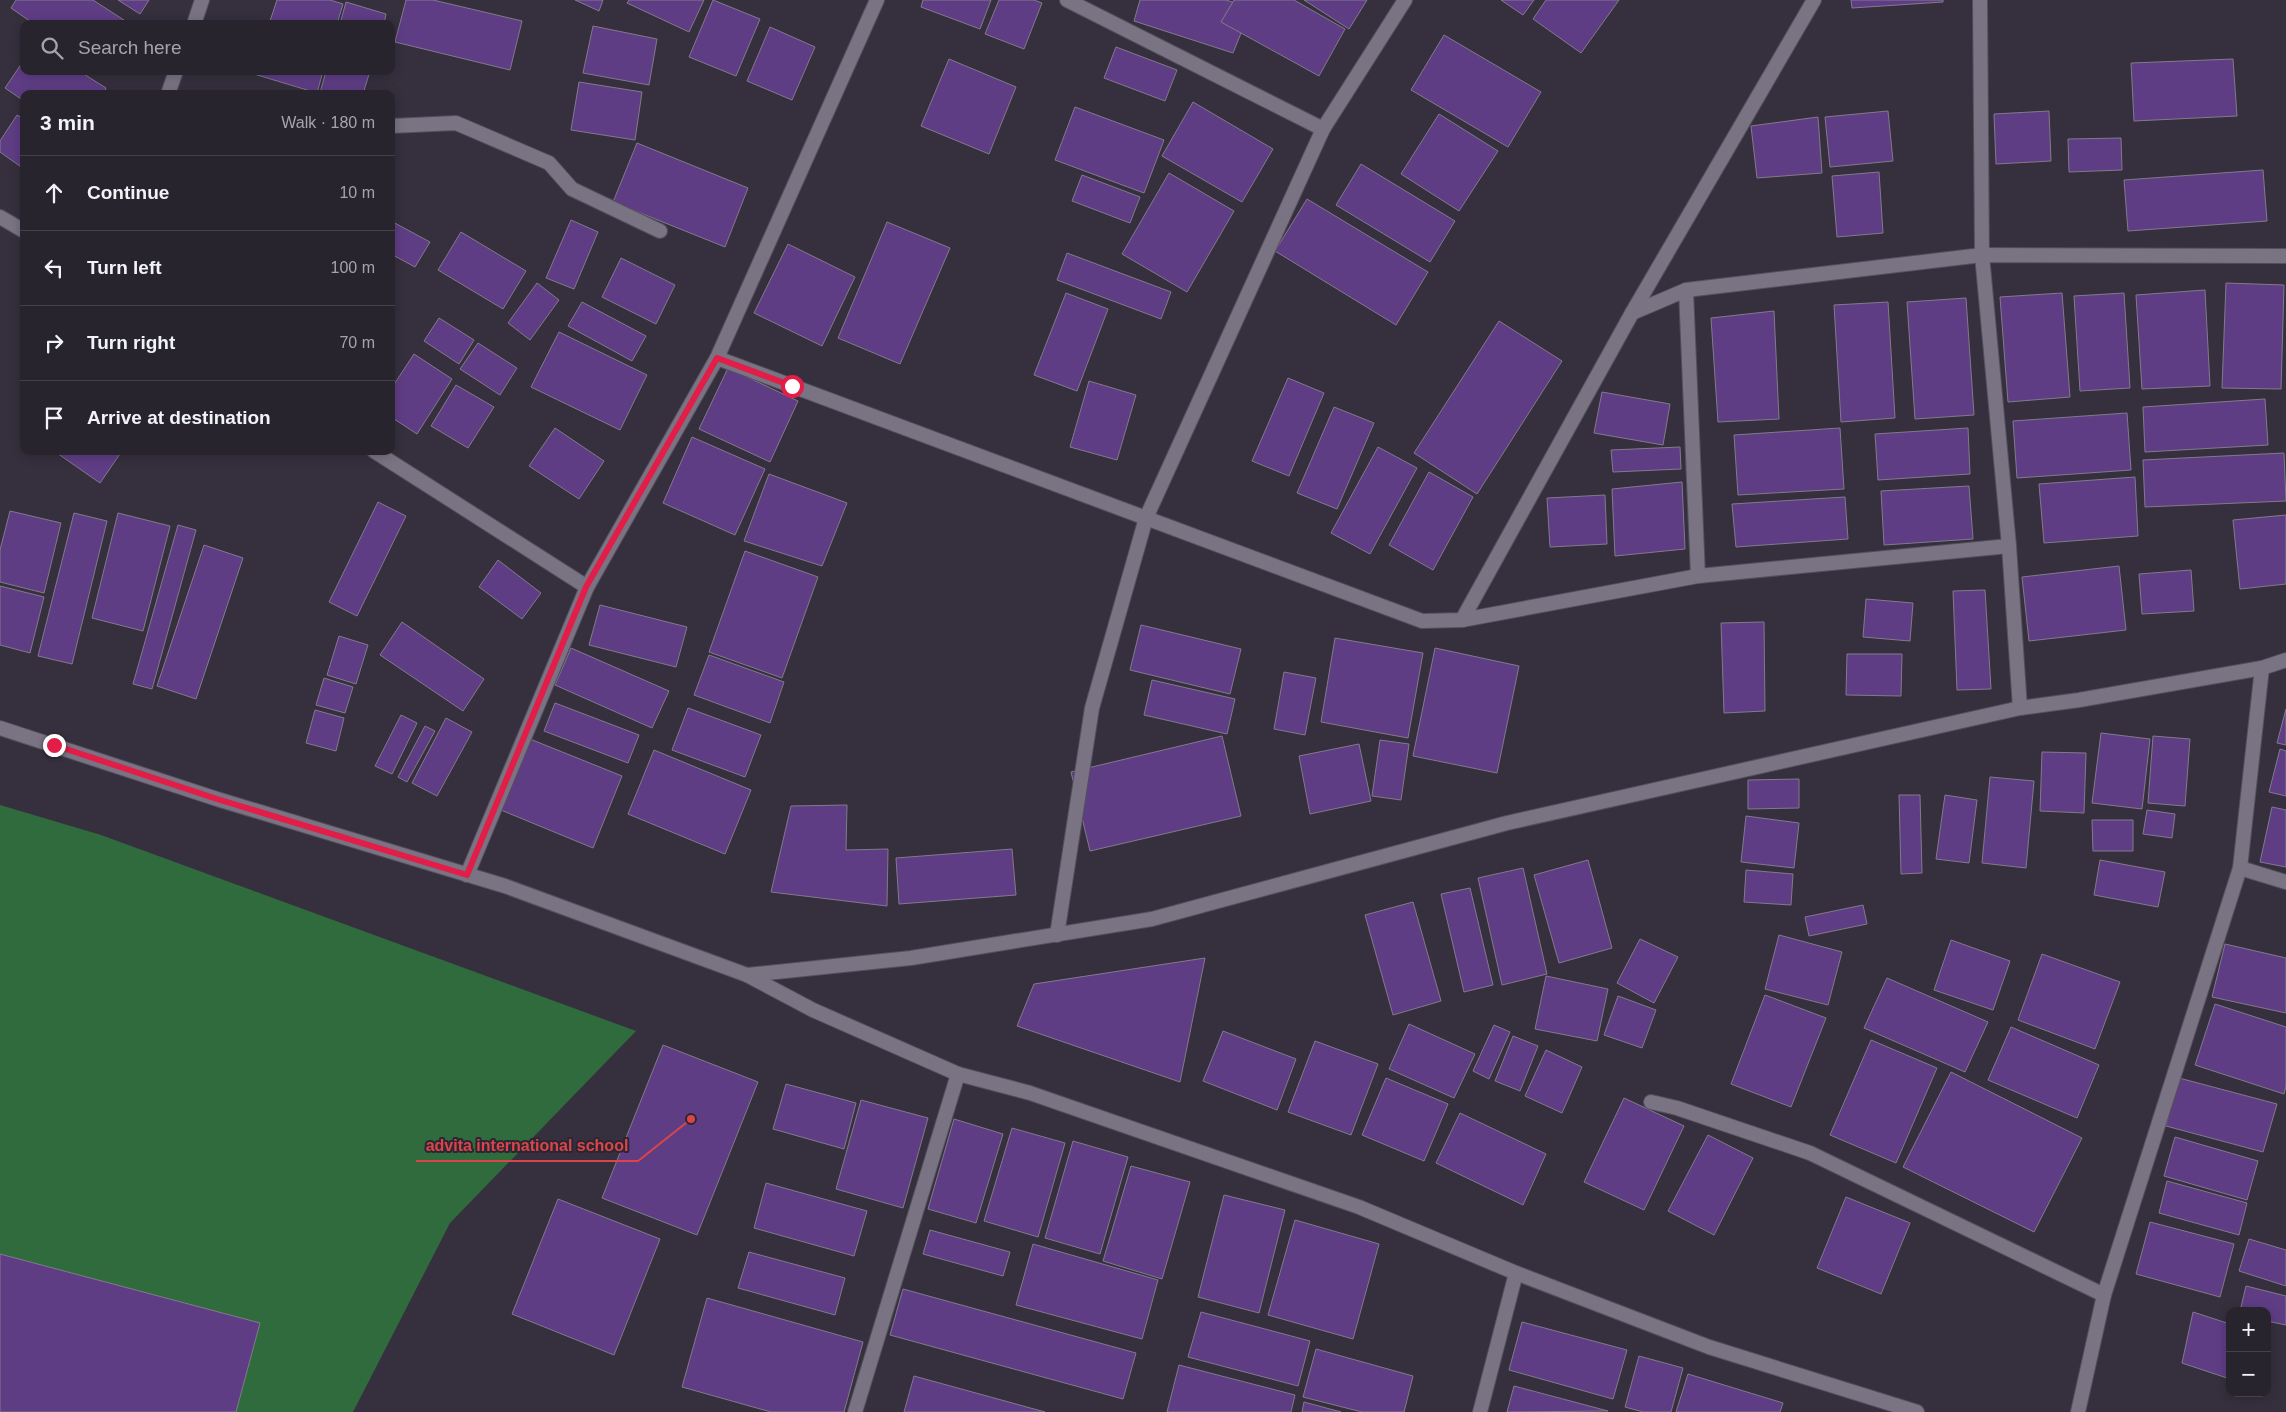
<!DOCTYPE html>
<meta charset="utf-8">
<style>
:root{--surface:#28242e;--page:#302c36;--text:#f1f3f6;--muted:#a5a4aa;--line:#44414a}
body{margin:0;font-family:Arial,sans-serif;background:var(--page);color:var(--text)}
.controls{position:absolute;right:15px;bottom:15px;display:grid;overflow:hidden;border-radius:10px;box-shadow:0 2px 12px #0003}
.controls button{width:45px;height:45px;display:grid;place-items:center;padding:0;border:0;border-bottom:1px solid var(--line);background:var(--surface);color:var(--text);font:25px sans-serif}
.stop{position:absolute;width:15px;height:15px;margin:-11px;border:4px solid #e11d48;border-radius:50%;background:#fff}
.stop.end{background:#e11d48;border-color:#fff;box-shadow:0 1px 5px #0008}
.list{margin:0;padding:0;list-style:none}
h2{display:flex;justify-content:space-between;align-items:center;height:65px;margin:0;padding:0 20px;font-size:21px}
h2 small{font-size:16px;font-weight:400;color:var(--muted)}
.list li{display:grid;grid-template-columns:32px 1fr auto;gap:15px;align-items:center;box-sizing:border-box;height:75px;padding:0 20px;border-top:1px solid var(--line)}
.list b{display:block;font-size:19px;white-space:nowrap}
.list em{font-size:16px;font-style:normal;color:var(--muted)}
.icon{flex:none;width:28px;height:28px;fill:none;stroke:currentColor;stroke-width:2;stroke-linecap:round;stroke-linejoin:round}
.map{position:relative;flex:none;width:2286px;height:1412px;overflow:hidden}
.search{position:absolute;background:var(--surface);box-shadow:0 2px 12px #0003;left:20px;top:20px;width:375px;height:55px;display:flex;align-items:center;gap:12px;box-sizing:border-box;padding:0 18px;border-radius:10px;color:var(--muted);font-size:19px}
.panel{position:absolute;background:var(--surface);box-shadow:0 2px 12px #0003;left:20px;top:90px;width:375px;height:365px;border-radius:10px}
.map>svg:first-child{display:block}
</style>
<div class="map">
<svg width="2286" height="1412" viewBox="0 0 2286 1412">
<rect width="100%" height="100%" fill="#36303e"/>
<polygon fill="#306b3d" points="0,805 101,835 636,1031 450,1223 353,1412 0,1412"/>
<g fill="#5f3d85" stroke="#817a8b">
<polygon points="16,0 93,0 130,24 34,24 11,8"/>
<polygon points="118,0 149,0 140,14"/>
<polygon points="277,0 330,0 343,4 337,24 269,24"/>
<polygon points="406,0 433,0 522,21 510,70 395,42"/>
<polygon points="575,0 603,0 599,11"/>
<polygon points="629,0 704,0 689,32 627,3"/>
<polygon points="713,0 760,19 736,76 689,57"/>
<polygon points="923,0 991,0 980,29 921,7"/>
<polygon points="999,0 1034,0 1042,3 1024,49 985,34"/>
<polygon points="1140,0 1226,0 1251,8 1233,53 1134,21"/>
<polygon points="1234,0 1294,0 1345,29 1319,76 1221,22"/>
<polygon points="1304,0 1367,0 1349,29"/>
<polygon points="1501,0 1534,0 1523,15"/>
<polygon points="1546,0 1619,0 1581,53 1533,19"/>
<polygon points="1851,0 1943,0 1943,2 1852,8"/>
<polygon points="346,2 386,14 384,24 340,24"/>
<polygon points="593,26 657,39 649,85 583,73"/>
<polygon points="770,27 815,47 792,100 747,81"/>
<polygon points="1444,35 1541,92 1508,147 1411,90"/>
<polygon points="1116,47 1177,70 1165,101 1104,78"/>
<polygon points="949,59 1016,87 989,154 921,126"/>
<polygon points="2233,59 2237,116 2134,121 2131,63"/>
<polygon points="24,60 24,71 79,71 106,88 103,94 24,94 24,101 5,88"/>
<polygon points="255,71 323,71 317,93 254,74"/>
<polygon points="326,71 370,71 363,94 322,94 320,93"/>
<polygon points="579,82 642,92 635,140 571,130"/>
<polygon points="1193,102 1273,149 1242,202 1162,156"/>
<polygon points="1075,107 1164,140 1144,193 1055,160"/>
<polygon points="1888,111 1893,161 1830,167 1825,117"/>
<polygon points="2049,111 2051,161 1996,164 1994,114"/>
<polygon points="1439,114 1498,151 1459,211 1401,174"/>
<polygon points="17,115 24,119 24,169 0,152 0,141"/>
<polygon points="1818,117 1822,173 1757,178 1751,126"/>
<polygon points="2121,138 2122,170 2069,172 2068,139"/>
<polygon points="637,143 748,188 725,247 613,202"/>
<polygon points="1361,164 1455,221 1430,262 1336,205"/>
<polygon points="2263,170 2267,221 2128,231 2124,180"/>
<polygon points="1879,172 1883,233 1837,237 1832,176"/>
<polygon points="1169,173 1234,211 1187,292 1122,254"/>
<polygon points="1082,175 1140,197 1130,223 1072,201"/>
<polygon points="1307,199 1428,272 1396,325 1275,251"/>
<polygon points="571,220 598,232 574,289 546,278"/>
<polygon points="391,221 430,242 415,267 391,254"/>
<polygon points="887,222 950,248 900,364 838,338"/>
<polygon points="461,232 526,271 503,309 438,270"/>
<polygon points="788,244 855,277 822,346 754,313"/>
<polygon points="1067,253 1171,292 1161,319 1057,280"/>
<polygon points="621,258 675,285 656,324 602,297"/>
<polygon points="537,283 559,300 530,340 508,323"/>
<polygon points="2226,283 2284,285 2281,389 2222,388"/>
<polygon points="2205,290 2210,386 2142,389 2136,295"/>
<polygon points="1066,293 1108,309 1077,391 1034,375"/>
<polygon points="2062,293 2070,397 2008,402 2000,297"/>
<polygon points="2124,293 2130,388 2080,391 2074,296"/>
<polygon points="1966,298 1974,415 1915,419 1907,302"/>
<polygon points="582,302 646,336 632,361 568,326"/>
<polygon points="1888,302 1895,418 1841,422 1834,305"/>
<polygon points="1774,311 1779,419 1718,422 1711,318"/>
<polygon points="439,318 474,340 459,364 424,341"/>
<polygon points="1499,321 1562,361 1477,494 1414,453"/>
<polygon points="559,332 647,375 620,430 531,387"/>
<polygon points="478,343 517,368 500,395 460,369"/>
<polygon points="414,354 452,379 417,434 391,417 391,389"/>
<polygon points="728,368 798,401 770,462 699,429"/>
<polygon points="1288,378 1324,393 1289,476 1252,461"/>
<polygon points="1089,381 1136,395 1117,460 1070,447"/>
<polygon points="456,385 494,407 468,448 431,426"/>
<polygon points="1602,392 1670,404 1663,445 1594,433"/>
<polygon points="2265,399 2268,445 2145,452 2143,407"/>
<polygon points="1334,407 1374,423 1337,509 1297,493"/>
<polygon points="2127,413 2131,470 2017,478 2013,421"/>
<polygon points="555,428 604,461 579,499 529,466"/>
<polygon points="1840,428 1844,489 1738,495 1734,435"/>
<polygon points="1968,428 1970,474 1878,480 1875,434"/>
<polygon points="692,437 765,469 735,535 663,503"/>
<polygon points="1378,447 1417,468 1370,554 1331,533"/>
<polygon points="1680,447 1681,469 1613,472 1611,450"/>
<polygon points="54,451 122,451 100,483"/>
<polygon points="2284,453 2286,501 2145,507 2143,460"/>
<polygon points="1429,472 1473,497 1433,570 1389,545"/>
<polygon points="769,474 847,503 822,566 744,541"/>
<polygon points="2135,477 2138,536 2044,543 2039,484"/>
<polygon points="1682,482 1685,549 1615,556 1612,489"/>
<polygon points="1969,486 1973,539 1884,545 1881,491"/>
<polygon points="1605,495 1607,544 1550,547 1547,498"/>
<polygon points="1845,497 1848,539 1736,547 1732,504"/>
<polygon points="378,502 406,516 357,616 329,602"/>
<polygon points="10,511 61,523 44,593 0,582 0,550"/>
<polygon points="74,513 107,521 72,664 38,656"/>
<polygon points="118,513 170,526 143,631 92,618"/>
<polygon points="2286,515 2286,584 2240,589 2233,520"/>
<polygon points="178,525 196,530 152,689 133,684"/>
<polygon points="204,545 243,558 196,699 157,686"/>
<polygon points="745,551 818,577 782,678 709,652"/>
<polygon points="498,560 541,593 522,619 479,587"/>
<polygon points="2119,566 2126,630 2029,641 2022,577"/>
<polygon points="2191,570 2194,611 2142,614 2139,574"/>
<polygon points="0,586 44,597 30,653 0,645"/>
<polygon points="1985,590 1991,689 1957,690 1953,591"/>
<polygon points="1866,599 1913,603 1910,641 1863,637"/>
<polygon points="600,605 687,627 676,667 589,645"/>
<polygon points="402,622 484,679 463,711 380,655"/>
<polygon points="1764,622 1765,711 1724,713 1721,623"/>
<polygon points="1141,625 1241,649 1230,694 1130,670"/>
<polygon points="339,636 368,645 356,684 327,675"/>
<polygon points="1335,638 1423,653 1408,738 1321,722"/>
<polygon points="571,648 669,691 652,728 555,685"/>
<polygon points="1435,648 1519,666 1497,773 1413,756"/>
<polygon points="1847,654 1902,654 1901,696 1846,695"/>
<polygon points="709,655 784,682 770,723 694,695"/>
<polygon points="1284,672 1316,678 1305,735 1274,729"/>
<polygon points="324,678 353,687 345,713 316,705"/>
<polygon points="1152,680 1235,699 1227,734 1144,715"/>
<polygon points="555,703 639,735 628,763 544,731"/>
<polygon points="688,708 761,735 745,777 672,750"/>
<polygon points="2286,709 2286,745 2277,743"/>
<polygon points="315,710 344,718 336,751 306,743"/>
<polygon points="401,715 417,723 392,774 375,766"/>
<polygon points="446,718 472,732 437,796 412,783"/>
<polygon points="425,726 435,731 407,782 398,777"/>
<polygon points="2101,733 2150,739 2142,809 2092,803"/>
<polygon points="1222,736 1241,816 1090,851 1071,772"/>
<polygon points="2153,736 2190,739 2185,806 2148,803"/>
<polygon points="525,737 622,776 593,848 496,808"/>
<polygon points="1380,740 1409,744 1401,800 1372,796"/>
<polygon points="1359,744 1371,801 1310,814 1299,756"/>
<polygon points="2280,749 2286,751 2286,796 2269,792"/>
<polygon points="654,750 751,790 725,854 628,814"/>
<polygon points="2042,752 2086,753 2084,813 2040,811"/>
<polygon points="1990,777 2034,781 2026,868 1982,863"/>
<polygon points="1799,779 1799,808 1748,809 1748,780"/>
<polygon points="1899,795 1920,795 1922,873 1901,874"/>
<polygon points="1945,795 1977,800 1969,863 1936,859"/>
<polygon points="847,805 846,850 888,849 887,906 771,892 791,806"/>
<polygon points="2272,807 2286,810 2286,867 2260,862"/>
<polygon points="2147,810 2175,814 2172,838 2143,834"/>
<polygon points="1746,816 1799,823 1794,868 1741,862"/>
<polygon points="2092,820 2133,820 2133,851 2093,851"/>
<polygon points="1012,849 1016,895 899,904 896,858"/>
<polygon points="1588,860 1612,948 1559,963 1534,875"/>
<polygon points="2100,860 2165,872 2158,907 2094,895"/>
<polygon points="1523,868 1547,974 1502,985 1478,878"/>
<polygon points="1746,870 1793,874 1791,905 1744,902"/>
<polygon points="1470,888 1493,985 1464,992 1441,894"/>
<polygon points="1413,902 1441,1001 1393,1015 1365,915"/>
<polygon points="1863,905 1867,924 1809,936 1805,917"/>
<polygon points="1779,935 1842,952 1828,1005 1765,989"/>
<polygon points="1640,939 1678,957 1654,1003 1617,983"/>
<polygon points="1951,940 2010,961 1993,1010 1934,990"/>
<polygon points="2225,944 2286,958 2286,1013 2212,997"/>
<polygon points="2042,954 2120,982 2095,1049 2018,1020"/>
<polygon points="1205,958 1180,1082 1017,1026 1034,984"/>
<polygon points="1546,976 1608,989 1597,1041 1535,1029"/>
<polygon points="1887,978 1988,1022 1965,1072 1864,1028"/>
<polygon points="1765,995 1826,1018 1791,1107 1731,1084"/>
<polygon points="1618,996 1656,1010 1642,1048 1604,1035"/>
<polygon points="2215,1004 2286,1027 2286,1086 2284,1094 2195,1065"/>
<polygon points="1409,1024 1475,1054 1454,1098 1389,1069"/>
<polygon points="1494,1025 1510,1032 1489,1079 1473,1071"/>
<polygon points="2011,1027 2099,1065 2077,1118 1988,1080"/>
<polygon points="1223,1031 1296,1059 1277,1110 1203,1081"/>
<polygon points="1513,1036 1538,1046 1520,1091 1495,1081"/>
<polygon points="1871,1040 1937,1068 1896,1163 1830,1135"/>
<polygon points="1315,1041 1378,1064 1351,1135 1288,1112"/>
<polygon points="663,1045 758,1082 697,1235 602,1198"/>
<polygon points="1546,1050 1582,1067 1562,1113 1525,1096"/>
<polygon points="1951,1072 2082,1138 2034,1232 1903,1167"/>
<polygon points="1386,1078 1448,1104 1424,1161 1362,1135"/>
<polygon points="2179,1078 2277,1104 2263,1152 2166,1126"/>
<polygon points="786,1084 856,1103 844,1149 773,1129"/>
<polygon points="1624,1098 1684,1126 1644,1210 1584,1182"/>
<polygon points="861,1100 928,1118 903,1208 836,1189"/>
<polygon points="1460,1113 1546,1154 1523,1205 1436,1163"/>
<polygon points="954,1119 1003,1134 976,1223 928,1209"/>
<polygon points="1012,1128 1065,1143 1038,1237 984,1221"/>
<polygon points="1708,1135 1753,1158 1714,1235 1668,1211"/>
<polygon points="2175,1137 2258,1161 2247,1200 2164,1176"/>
<polygon points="1073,1141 1128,1157 1100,1254 1045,1238"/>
<polygon points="1131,1166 1190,1182 1162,1279 1103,1261"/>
<polygon points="2167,1181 2247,1203 2239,1235 2159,1213"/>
<polygon points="766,1183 867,1211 854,1256 754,1228"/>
<polygon points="1224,1195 1285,1210 1259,1313 1198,1297"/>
<polygon points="1846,1197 1910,1223 1881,1294 1817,1268"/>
<polygon points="558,1199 660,1239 614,1355 512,1314"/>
<polygon points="1295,1220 1379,1244 1353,1339 1268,1315"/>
<polygon points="2150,1222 2234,1244 2220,1297 2136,1274"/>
<polygon points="930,1230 1010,1252 1003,1276 923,1254"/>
<polygon points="2249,1239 2286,1250 2286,1286 2239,1271"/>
<polygon points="1033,1244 1158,1280 1142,1339 1016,1305"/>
<polygon points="749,1252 845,1278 835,1315 738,1288"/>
<polygon points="0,1254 260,1323 236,1412 0,1412"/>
<polygon points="2246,1286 2286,1296 2286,1325 2267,1321 2267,1311 2240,1311"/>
<polygon points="903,1289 1136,1353 1123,1399 890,1335"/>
<polygon points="707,1298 863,1342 844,1412 771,1412 682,1387"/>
<polygon points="1201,1312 1310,1341 1298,1386 1188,1357"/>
<polygon points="2193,1312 2230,1324 2230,1379 2182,1363"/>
<polygon points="1522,1322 1627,1350 1613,1399 1509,1370"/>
<polygon points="1316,1349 1413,1376 1404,1412 1362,1412 1303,1397"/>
<polygon points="1639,1356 1683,1368 1671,1412 1643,1412 1625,1407"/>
<polygon points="1179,1365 1295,1395 1291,1412 1167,1412"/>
<polygon points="1688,1374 1783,1403 1780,1412 1676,1412"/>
<polygon points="914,1376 1045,1412 904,1412"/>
<polygon points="1514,1386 1608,1411 1507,1412"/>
<polygon points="1304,1402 1341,1412 1302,1412"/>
</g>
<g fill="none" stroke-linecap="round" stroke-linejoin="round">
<defs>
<g id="minor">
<polyline points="1067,0 1323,129 1405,0"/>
<polyline points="1980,0 1982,255 2009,546 2020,708"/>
<polyline points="194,24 202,0"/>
<polyline points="168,94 176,71"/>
<polyline points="391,126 456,123 549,163 572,189 660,231"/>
<polyline points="0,217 24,231"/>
<polyline points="1686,290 1698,576"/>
<polyline points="1632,313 1686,290 1982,255 2286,256"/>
<polyline points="717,358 1422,621 1462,620 1632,313 1814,0"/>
<polyline points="374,451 587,587 467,875"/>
<polyline points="587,587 717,358 877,0"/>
<polyline points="1462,620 1698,576 2009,546"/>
<polyline points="2240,868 2286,882"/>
<polyline points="1057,935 1092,708 1146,518 1323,129"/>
<polyline points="747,975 911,958 1152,919 1507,823 2020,708 2079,700 2262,668 2286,660"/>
<polyline points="1651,1102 1677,1108 1810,1153 2104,1295"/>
<polyline points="855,1412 958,1074"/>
<polyline points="1480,1412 1516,1273"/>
<polyline points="2078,1412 2104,1295 2240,868 2262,668"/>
</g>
<polyline id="tertiary" points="0,728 217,799 505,886 747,975 813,1010 958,1074 1030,1093 1359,1207 1516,1273 1709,1347 1917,1412"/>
</defs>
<use href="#minor" stroke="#544f5b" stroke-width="16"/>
<use href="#tertiary" stroke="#544f5b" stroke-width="16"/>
<use href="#minor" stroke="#7a7383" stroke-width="14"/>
<use href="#tertiary" stroke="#7a7383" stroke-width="14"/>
</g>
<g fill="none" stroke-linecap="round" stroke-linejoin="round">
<polyline stroke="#e11d48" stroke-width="6" points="54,745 217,799 467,875 586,587 717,358 792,386"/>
</g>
<path fill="none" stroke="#da4647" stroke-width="2" d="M691 1119L638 1161H416"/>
<circle fill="#da4647" stroke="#2c2634" stroke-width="2" cx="691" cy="1119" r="5"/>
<g font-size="16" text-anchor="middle" font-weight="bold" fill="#da4647" stroke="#2c2634" stroke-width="4" stroke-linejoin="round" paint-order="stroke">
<text x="527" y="1151">advita international school</text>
</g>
</svg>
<div class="controls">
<button>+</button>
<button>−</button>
</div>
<div class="stop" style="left:792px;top:386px"></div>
<div class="stop end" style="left:54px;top:745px"></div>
<div class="search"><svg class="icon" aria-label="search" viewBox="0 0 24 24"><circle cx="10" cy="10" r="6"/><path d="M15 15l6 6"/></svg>Search here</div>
<section class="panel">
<h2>3 min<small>Walk · 180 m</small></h2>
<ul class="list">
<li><svg class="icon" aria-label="ahead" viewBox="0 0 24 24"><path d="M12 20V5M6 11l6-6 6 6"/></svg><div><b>Continue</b></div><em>10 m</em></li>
<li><svg class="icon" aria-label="left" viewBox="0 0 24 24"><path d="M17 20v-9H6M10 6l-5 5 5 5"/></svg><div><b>Turn left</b></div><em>100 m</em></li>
<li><svg class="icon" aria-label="right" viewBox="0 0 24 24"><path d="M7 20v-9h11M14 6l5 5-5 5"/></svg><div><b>Turn right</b></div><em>70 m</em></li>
<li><svg class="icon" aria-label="arrive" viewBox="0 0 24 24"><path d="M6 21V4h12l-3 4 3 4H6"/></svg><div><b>Arrive at destination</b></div></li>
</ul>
</section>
</div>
